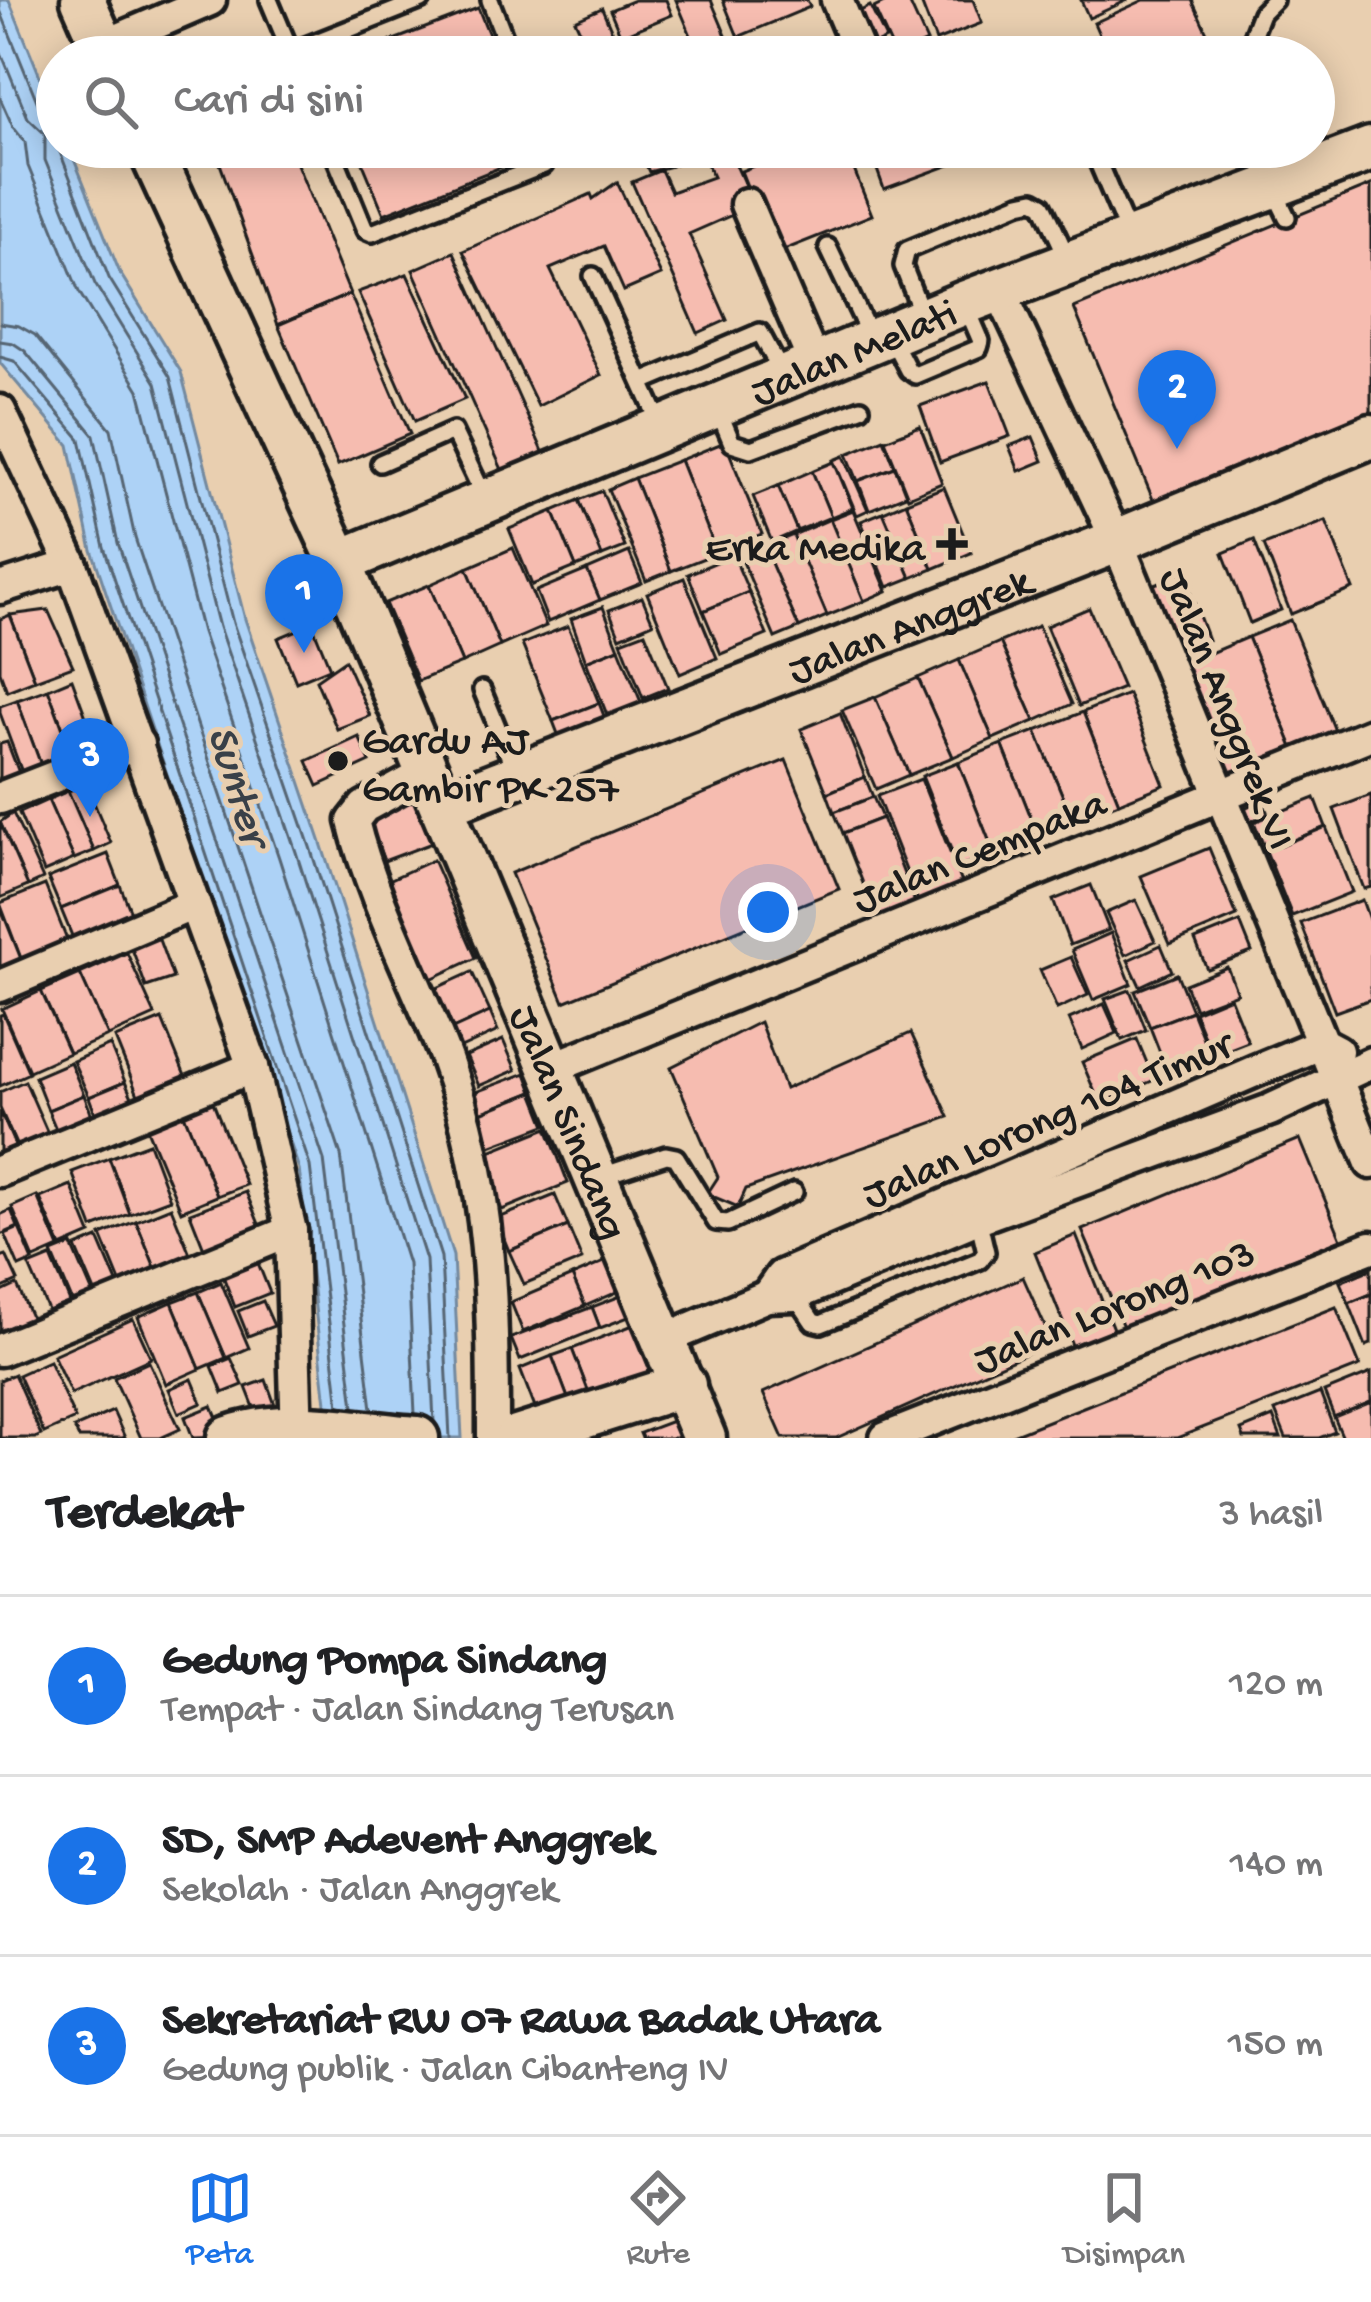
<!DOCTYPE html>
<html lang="id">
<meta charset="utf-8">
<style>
:root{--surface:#fff;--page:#f2f2f2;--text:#202124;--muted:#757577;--line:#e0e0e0;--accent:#1a73e8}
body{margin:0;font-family:"Gochi Hand",sans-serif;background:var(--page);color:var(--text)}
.you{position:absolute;left:768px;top:912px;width:42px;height:42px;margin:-30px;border:9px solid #fff;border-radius:50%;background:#1a73e8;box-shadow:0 0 0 18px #1a73e833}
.badge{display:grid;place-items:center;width:78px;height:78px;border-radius:50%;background:var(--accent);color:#fff;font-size:39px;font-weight:700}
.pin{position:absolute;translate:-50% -99px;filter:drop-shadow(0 3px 6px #0008)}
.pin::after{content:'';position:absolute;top:63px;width:42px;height:36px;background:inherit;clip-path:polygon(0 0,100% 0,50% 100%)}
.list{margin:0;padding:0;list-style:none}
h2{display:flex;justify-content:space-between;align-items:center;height:156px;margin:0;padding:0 48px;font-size:51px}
h2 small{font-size:39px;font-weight:400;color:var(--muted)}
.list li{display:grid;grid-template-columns:78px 1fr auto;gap:36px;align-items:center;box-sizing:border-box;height:180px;padding:0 48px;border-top:3px solid var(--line)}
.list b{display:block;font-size:45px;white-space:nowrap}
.list p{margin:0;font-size:39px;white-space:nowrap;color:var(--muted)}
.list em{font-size:39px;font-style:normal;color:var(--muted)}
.icon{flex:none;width:66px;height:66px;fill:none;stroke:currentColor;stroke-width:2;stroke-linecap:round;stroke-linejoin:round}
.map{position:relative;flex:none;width:1371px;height:1438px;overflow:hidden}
.search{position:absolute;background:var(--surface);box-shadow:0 6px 30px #0003;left:36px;right:36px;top:36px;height:132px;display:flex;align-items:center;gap:30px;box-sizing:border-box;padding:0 42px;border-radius:66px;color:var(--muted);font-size:45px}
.sheet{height:696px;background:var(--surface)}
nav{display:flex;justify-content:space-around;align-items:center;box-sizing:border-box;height:168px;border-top:3px solid var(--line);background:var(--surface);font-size:33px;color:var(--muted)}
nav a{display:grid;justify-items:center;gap:6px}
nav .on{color:var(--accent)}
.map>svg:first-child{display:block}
</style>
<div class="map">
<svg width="1371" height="1438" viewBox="0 0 1371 1438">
<rect width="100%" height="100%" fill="#e9cfb0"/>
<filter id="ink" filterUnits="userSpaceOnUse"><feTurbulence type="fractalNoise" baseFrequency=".00833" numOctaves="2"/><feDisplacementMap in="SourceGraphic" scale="24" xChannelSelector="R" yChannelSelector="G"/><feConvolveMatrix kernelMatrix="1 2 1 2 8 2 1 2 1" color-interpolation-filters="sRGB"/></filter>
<g filter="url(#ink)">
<polygon fill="#add2f6" stroke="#73899f" stroke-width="3" points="0,0 9,0 57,118 57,147 69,147 120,273 181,372 245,619 321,843 453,1256 462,1438 330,1438 299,1169 92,550 69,445 0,363"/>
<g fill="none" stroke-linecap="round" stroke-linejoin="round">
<g stroke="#566573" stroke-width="3">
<polyline points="0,10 41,111 57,118"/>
<polyline points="0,50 28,118 45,134 45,160 95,284 156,383 219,627 296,852 426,1260 434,1422"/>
<polyline points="0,98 13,127 25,142 28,166 79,292 139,390 202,632 279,858 408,1264 415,1414"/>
<polyline points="58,147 109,278 170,377 233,623 310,847 441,1257 450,1438"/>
<polyline points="0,323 19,326 35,335 111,429 135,538 341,1155 372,1409"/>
<polyline points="0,341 13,343 25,351 94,435 118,543 324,1160 354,1407"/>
<polyline points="0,357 14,361 80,439 104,547 310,1166 339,1406"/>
</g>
</g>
<g fill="#f6bcb0" stroke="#1c1c1c" stroke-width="3">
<polygon points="634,0 666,0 672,15 621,36 610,10"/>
<polygon points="676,0 711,0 735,57 700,57"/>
<polygon points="723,0 807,0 810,7 738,37"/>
<polygon points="890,0 908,0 927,42 896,56 874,8"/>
<polygon points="920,0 973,0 982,23 936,41"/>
<polygon points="1081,0 1128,0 1089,18"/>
<polygon points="1144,0 1192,0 1218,57 1109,57 1094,23"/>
<polygon points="870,6 886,39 869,47 853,15"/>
<polygon points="478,8 498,57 349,57"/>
<polygon points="602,8 618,46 592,57 575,20"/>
<polygon points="635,44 639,57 604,57 603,56"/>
<polygon points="214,147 290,147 350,294 278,325"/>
<polygon points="356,147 534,147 536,153 384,214"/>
<polygon points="638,147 662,147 671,166 649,172"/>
<polygon points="662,147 691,147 695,155 671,166"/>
<polygon points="722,147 728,147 751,199 741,211 689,234 727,320 698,333 632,182 661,170 671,192 713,177 703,155"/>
<polygon points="801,147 845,147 872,215 774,254 741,171"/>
<polygon points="869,147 999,147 884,189"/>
<polygon points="617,182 661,275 624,291 604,246 550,269 601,375 538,406 463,251 591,194 593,199"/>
<polygon points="1371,185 1371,427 1159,514 1074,308"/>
<polygon points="454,252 545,456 504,474 413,270"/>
<polygon points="407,274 465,399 415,421 358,292"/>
<polygon points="350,294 410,434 338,465 278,325"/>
<polygon points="989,381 1010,436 940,462 920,406"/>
<polygon points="920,426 942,483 908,497 885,440"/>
<polygon points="1033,437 1043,461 1019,471 1009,446"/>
<polygon points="884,439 895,467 858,481 847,454"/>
<polygon points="725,442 762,534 717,553 680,460"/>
<polygon points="844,456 868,510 857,515 834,460"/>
<polygon points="680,460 717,553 671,571 634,478"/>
<polygon points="834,462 853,508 831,517 812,471"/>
<polygon points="895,467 906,495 869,510 858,481"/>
<polygon points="812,471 831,517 797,531 778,486"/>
<polygon points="634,478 671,571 646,581 608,489"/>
<polygon points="778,486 797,531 772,542 753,496"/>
<polygon points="944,487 971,553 933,569 906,502"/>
<polygon points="602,491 625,547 602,556 579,500"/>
<polygon points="579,500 602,556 576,567 553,511"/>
<polygon points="906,502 933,569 911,578 883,512"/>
<polygon points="853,510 887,591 864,601 830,519"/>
<polygon points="553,511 576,567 532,585 509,529"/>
<polygon points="883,512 911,578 888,587 861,521"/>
<polygon points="830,519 864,601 827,616 793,535"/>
<polygon points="1326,521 1353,589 1291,614 1264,545"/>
<polygon points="793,535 827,616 799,628 764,547"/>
<polygon points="1254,540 1281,610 1250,623 1223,553"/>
<polygon points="764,547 799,628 775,638 741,557"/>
<polygon points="513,548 546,626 500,646 467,568"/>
<polygon points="629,552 642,583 600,600 587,570"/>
<polygon points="733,555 749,592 703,611 688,574"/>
<polygon points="467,568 500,646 462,663 429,585"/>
<polygon points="587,570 600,600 548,622 536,591"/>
<polygon points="1183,573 1208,640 1171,654 1147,587"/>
<polygon points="684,578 717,658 680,674 647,593"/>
<polygon points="429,585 462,663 418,681 385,603"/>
<polygon points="749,592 767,635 721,654 703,611"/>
<polygon points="642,597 653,623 620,637 609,610"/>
<polygon points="603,607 619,648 586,661 571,619"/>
<polygon points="1089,608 1123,688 1079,706 1046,626"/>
<polygon points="48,610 73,666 35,680 10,615"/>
<polygon points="10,615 35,680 7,691 0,672 0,619"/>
<polygon points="1290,620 1340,743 1298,760 1248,637"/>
<polygon points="312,624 330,668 296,682 278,638"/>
<polygon points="568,626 599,703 553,721 522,644"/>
<polygon points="1038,626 1072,704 1035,721 1000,642"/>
<polygon points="645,632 668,688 643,698 621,641"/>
<polygon points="1248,637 1298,760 1227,789 1177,667"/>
<polygon points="1000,642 1035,721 993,739 959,660"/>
<polygon points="619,648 647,717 613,730 586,661"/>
<polygon points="345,660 370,716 337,729 316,680"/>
<polygon points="959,660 993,739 953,757 918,678"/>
<polygon points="918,678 953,757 909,775 875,697"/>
<polygon points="72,679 100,755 76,764 48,689"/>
<polygon points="48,689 76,764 45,776 17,700"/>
<polygon points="1128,694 1164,785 1119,803 1083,712"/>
<polygon points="875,697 909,775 876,789 842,710"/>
<polygon points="17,700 45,776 26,783 0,713 0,706"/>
<polygon points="599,703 611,734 565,752 553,721"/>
<polygon points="1083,712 1119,803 1073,821 1036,731"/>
<polygon points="840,713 865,777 827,793 801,729"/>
<polygon points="1036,731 1073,821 1038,835 1002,744"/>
<polygon points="359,737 370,762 318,786 307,761"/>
<polygon points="7,742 25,788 0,797 0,744"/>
<polygon points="1002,744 1038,835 994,853 958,762"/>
<polygon points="786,760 839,889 564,1002 511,873"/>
<polygon points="958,762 994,853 958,867 922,776"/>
<polygon points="865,777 873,797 834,812 827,793"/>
<polygon points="921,779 962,883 918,901 877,796"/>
<polygon points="86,784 111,843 94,851 68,791"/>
<polygon points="68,791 94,851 74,859 48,800"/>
<polygon points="1371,795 1371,887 1364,889 1334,809"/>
<polygon points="414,796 432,843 384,861 366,814"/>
<polygon points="873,797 882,818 843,833 834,812"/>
<polygon points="1315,798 1326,827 1266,851 1254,822"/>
<polygon points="48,800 74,859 44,872 19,813"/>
<polygon points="1262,800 1268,814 1242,825 1236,812"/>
<polygon points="13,813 43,879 28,886 0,822"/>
<polygon points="882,818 916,905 878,921 843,833"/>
<polygon points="0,822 28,886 0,898"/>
<polygon points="1326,827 1352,892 1292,916 1266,851"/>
<polygon points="1209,848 1237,916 1170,944 1141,876"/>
<polygon points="108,854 120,885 61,909 48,878"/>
<polygon points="433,860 476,958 422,983 378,885"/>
<polygon points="45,885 71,950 25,969 0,903"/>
<polygon points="120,885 136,925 77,948 61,909"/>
<polygon points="1091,885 1109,930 1070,945 1053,900"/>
<polygon points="1136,900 1155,941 1125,955 1106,913"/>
<polygon points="1362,900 1371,925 1371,999 1335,1012 1301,923"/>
<polygon points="0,906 25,969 0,979"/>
<polygon points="1240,922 1252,952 1207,969 1195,940"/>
<polygon points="1111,933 1131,984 1093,1000 1072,950"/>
<polygon points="158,937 173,978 146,987 131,946"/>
<polygon points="1161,945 1172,971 1140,986 1128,960"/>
<polygon points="127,953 155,1015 108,1036 80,974"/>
<polygon points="1071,957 1088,995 1057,1009 1040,970"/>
<polygon points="1227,967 1237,993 1195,1009 1185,984"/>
<polygon points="472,972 490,1012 444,1033 426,993"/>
<polygon points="80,974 108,1036 69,1053 41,991"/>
<polygon points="1177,974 1192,1011 1150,1027 1135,991"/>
<polygon points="1130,990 1146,1030 1122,1040 1105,999"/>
<polygon points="41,991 69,1053 29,1071 2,1009"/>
<polygon points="1230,997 1248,1042 1212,1056 1194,1012"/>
<polygon points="1104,1004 1117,1033 1082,1049 1069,1019"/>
<polygon points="1192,1011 1210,1056 1168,1073 1150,1027"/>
<polygon points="490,1012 498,1031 452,1052 444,1033"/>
<polygon points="3,1014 29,1073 0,1086 0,1015"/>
<polygon points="162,1019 187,1081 140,1100 115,1038"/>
<polygon points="760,1022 785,1089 911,1033 949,1117 746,1189 738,1207 707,1194 718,1177 671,1067"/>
<polygon points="1137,1039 1154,1080 1100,1104 1082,1062"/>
<polygon points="503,1040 516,1070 479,1086 466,1056"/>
<polygon points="110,1045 125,1082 89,1097 73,1061"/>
<polygon points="70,1062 84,1095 48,1110 35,1077"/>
<polygon points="526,1073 533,1092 478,1114 470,1094"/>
<polygon points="25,1081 53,1145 22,1158 0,1108 0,1092"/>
<polygon points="125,1082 137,1108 99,1124 89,1097"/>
<polygon points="533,1092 546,1125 490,1146 478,1114"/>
<polygon points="84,1095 96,1126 61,1141 48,1110"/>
<polygon points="213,1102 246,1185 217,1196 184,1114"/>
<polygon points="0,1111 20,1157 0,1165"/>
<polygon points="184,1114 217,1196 181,1211 147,1129"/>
<polygon points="547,1128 568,1183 502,1210 480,1155"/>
<polygon points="1300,1139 1341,1239 1124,1329 1082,1230"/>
<polygon points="149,1143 170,1199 130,1214 109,1158"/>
<polygon points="109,1158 130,1214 93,1228 72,1172"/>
<polygon points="71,1185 91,1234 61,1247 40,1198"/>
<polygon points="246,1192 263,1234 207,1256 190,1213"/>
<polygon points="555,1195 568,1226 509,1251 496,1219"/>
<polygon points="37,1196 59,1248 34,1259 12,1207"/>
<polygon points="171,1207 193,1261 158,1275 136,1221"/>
<polygon points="11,1210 18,1227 0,1235 0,1215"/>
<polygon points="136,1221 158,1275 123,1289 101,1235"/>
<polygon points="568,1226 582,1260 524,1284 509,1251"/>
<polygon points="19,1228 33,1261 19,1267 5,1234"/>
<polygon points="1076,1235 1115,1334 1074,1350 1035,1252"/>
<polygon points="98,1238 123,1297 101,1306 76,1247"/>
<polygon points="72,1245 99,1308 79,1317 52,1253"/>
<polygon points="6,1255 18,1281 0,1289 0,1257"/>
<polygon points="51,1257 75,1314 54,1324 29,1266"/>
<polygon points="611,1259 624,1289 585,1306 572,1276"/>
<polygon points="258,1263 270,1293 235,1307 223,1276"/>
<polygon points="1371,1269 1371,1294 1349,1303 1340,1282"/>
<polygon points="572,1276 585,1306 523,1332 511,1302"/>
<polygon points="1023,1277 1052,1342 836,1438 783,1438 763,1393"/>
<polygon points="221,1282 249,1348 226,1358 198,1292"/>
<polygon points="17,1285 37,1331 5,1344 0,1332 0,1293"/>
<polygon points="198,1292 226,1358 200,1369 172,1302"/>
<polygon points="631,1292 639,1313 600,1328 592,1307"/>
<polygon points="1371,1294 1371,1344 1366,1346 1349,1303"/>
<polygon points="263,1301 274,1326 248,1336 238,1311"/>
<polygon points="172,1302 200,1369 166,1384 138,1317"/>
<polygon points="592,1307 600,1328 520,1360 511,1338"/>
<polygon points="1336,1307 1360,1366 1177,1438 1005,1438"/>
<polygon points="133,1319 151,1358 71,1394 53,1355"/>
<polygon points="633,1325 655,1383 594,1406 572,1349"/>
<polygon points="572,1349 594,1406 574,1414 552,1356"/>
<polygon points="552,1356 574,1414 542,1426 520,1369"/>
<polygon points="231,1358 243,1385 223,1393 212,1366"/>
<polygon points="49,1361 75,1419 44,1433 18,1375"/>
<polygon points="149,1362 180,1429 160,1438 141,1438 114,1378"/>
<polygon points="1371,1373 1371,1402 1334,1417 1324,1392"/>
<polygon points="14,1374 41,1435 35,1438 0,1438 0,1380"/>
<polygon points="192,1379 202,1403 179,1413 169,1389"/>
<polygon points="266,1380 278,1413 259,1420 246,1387"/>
<polygon points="1320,1393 1335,1432 1319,1438 1286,1438 1275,1411"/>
<polygon points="1371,1402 1371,1438 1343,1438 1334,1417"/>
<polygon points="212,1406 225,1437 193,1438 185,1417"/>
<polygon points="113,1411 125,1438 79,1438 74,1428"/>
<polygon points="1273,1417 1281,1438 1244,1438 1241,1430"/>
<polygon points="680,1418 688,1438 642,1438 640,1433"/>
</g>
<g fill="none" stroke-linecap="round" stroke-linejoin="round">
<defs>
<g id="lane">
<polyline points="269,0 293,57"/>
<polyline points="490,0 512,57"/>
<polyline points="291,52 422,0"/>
<polyline points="1244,57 1261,13 1274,0"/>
<polyline points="331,147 365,230 372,233 544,165 549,147"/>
<polyline points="1253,147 1287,217"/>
<polyline points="1097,160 1129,235"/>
<polyline points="828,247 870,336"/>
<polyline points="593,276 661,426"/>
<polyline points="922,314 903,266 907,250 1020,203 1034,200 1043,205 1068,259"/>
<polyline points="891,337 908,370 915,375 979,348 981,341 966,306"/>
<polyline points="642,382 760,332 783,375"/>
<polyline points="717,407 732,443 751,449 861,408"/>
<polyline points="380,463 453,431 484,496"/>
<polyline points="482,690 516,773"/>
<polyline points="599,1177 666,1155 676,1157 716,1222 728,1223 794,1192"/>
<polyline points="795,1295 813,1322 821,1324 980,1260 986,1252 978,1218"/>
</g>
<g id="street">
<polyline points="837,0 861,57"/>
<polyline points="103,46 210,0"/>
<polyline points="746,204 815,365"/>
<polyline points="999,289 1117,541 1371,1163"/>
<polyline points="0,411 72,565 253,1067 291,1231 297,1438"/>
<polyline points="0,588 72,565"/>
<path d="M428,772L364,807L353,821C372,899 417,983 446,1059C492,1186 493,1305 493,1438"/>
<polyline points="0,798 138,744"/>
<polyline points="0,986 194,904"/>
<polyline points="550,1069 1371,734"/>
<polyline points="0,1171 253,1067"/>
<polyline points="767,1296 781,1276 1255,1071 1322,1043 1337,1051"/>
<polyline points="665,1339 767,1296 795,1295 978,1218 1270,1110 1371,1063"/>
<polyline points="0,1350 291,1231"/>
<polyline points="886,1438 1371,1247"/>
</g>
<g id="secondary">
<polyline points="83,0 108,57"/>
<path id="s1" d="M149,147L340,562L704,1438"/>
<path id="s2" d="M340,562L964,303L1371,149"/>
<path id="s3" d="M442,805L1117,541L1371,436"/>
<path d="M229,1438C288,1417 356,1434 417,1438"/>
<polyline points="517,1438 684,1385"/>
</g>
</defs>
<use href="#lane" stroke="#1c1c1c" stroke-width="24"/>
<use href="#street" stroke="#1c1c1c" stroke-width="39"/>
<use href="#secondary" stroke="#1c1c1c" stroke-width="51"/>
<use href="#lane" stroke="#e9cfb0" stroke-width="15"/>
<use href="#street" stroke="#e9cfb0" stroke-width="30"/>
<use href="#secondary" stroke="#e9cfb0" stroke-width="42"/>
</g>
</g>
<g fill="#1c1c1c" stroke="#e9cfb0" stroke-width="4.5">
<path d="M946 526h12v12h12v12h-12v12h-12v-12h-12v-12h12z"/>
<circle cx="338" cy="761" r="12"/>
</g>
<g text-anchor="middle" stroke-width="10" stroke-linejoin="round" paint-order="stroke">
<g font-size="42" fill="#1c1c1c" stroke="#e9cfb0">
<text dy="15" stroke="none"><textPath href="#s2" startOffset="555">Jalan Melati</textPath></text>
<text dy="15" stroke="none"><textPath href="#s3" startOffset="501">Jalan Anggrek</textPath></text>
<text transform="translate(1231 707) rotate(68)" y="15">Jalan Anggrek VI</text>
<text transform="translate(978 848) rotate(-22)" y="15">Jalan Cempaka</text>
<text transform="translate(1046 1116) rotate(-23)" y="15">Jalan Lorong 104 Timur</text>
<text dy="15" stroke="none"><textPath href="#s1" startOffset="1062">Jalan Sindang</textPath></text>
<text transform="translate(1113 1303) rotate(-22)" y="15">Jalan Lorong 103</text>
</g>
<g font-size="42" fill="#1c1c1c" stroke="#e9cfb0" text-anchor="end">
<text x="925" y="559">Erka Medika</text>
<text x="362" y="752" text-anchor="start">Gardu AJ<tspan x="362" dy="48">Gambir PK 257</tspan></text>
</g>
<g font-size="45" font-style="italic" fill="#394048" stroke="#e9cfb0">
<text transform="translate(242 784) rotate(73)" y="16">Sunter</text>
</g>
</g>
</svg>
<div class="you"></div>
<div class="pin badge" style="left:304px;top:653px">1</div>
<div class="pin badge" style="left:1177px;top:449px">2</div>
<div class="pin badge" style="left:90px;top:817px">3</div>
<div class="search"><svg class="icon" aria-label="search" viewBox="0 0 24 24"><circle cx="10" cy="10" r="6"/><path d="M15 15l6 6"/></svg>Cari di sini</div>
</div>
<section class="sheet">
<h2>Terdekat<small>3 hasil</small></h2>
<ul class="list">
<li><span class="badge">1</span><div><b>Gedung Pompa Sindang</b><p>Tempat · Jalan Sindang Terusan</p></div><em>120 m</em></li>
<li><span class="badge">2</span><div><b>SD, SMP Adevent Anggrek</b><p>Sekolah · Jalan Anggrek</p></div><em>140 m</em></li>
<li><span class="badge">3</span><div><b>Sekretariat RW 07 Rawa Badak Utara</b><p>Gedung publik · Jalan Cibanteng IV</p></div><em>150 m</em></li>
</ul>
</section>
<nav>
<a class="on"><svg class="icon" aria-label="map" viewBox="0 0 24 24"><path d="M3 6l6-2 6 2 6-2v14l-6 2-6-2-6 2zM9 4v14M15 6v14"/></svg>Peta</a>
<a><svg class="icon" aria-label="directions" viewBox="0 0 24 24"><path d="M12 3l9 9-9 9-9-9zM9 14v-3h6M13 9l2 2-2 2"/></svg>Rute</a>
<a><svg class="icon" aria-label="saved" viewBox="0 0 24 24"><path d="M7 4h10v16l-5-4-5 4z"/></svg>Disimpan</a>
</nav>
